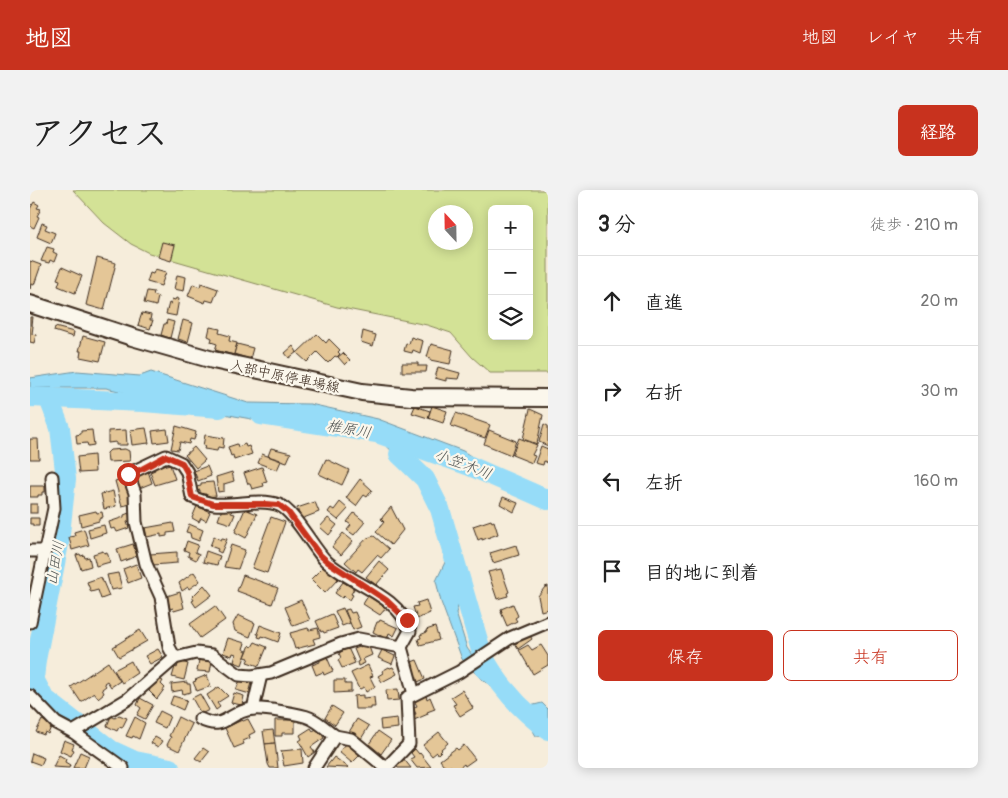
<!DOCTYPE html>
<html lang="ja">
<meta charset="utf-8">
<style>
:root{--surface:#fff;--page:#f2f2f2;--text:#222;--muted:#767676;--line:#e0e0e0;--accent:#c8321e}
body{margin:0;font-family:Pangolin,"Klee One",sans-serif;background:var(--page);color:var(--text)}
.controls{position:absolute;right:15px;top:15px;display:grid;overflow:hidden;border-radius:8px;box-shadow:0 2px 12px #0003}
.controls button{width:45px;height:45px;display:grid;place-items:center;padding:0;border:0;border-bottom:1px solid var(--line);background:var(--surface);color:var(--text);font:25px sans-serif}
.compass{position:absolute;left:398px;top:15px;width:45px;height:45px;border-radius:50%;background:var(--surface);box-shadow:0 2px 12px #0003;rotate:338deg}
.stop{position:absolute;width:15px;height:15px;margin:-11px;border:4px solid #c8321e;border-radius:50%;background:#fff}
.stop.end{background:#c8321e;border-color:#fff;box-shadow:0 1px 5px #0008}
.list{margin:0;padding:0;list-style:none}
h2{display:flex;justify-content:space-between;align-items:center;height:65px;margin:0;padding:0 20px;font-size:21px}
h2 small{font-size:16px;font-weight:400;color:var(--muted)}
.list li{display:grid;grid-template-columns:32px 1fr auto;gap:15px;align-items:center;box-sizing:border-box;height:90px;padding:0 20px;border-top:1px solid var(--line)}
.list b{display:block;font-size:19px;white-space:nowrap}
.list em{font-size:16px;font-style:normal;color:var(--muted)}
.actions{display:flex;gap:10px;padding:15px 20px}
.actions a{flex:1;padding:11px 0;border:1px solid var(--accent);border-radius:8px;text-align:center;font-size:18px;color:var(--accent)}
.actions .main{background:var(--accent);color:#fff}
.icon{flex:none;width:28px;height:28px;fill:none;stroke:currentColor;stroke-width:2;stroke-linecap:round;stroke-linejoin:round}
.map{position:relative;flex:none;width:518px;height:578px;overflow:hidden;border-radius:8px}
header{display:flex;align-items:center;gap:30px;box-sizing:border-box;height:70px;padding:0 25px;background:var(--accent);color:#fff}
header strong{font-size:24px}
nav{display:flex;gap:28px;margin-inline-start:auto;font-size:18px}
.intro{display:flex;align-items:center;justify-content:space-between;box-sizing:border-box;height:120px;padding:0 30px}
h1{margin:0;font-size:35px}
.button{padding:12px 22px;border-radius:8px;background:var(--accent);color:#fff;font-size:18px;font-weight:700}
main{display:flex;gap:30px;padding:0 30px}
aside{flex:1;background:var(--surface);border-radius:8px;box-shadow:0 2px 12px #0003}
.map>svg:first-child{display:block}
</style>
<header>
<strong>地図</strong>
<nav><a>地図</a><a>レイヤ</a><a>共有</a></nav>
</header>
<div class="intro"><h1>アクセス</h1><a class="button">経路</a></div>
<main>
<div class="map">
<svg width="518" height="578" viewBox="0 0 518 578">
<rect width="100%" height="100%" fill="#f6eddb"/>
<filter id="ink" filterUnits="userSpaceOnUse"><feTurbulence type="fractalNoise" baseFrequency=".02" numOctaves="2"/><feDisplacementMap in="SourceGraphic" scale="10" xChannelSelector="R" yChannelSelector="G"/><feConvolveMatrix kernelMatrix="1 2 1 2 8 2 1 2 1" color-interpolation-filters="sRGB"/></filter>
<g filter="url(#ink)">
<path fill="#d3e296" stroke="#87865a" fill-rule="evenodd" d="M43,0H518V183H460L442,167L421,143L397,135L307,117L119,63L101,54L74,33ZM462,19H499V146H462ZM406,22H436V52H406Z"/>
<polygon fill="#96dcf8" stroke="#7295a1" points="47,181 110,186 121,182 218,213 280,214 348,229 433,261 471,286 432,265 406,256 362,245 373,262 416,317 428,356 423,388 431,407 426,423 437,458 460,491 496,517 512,513 518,519 518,547 506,546 497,530 474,506 449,487 432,469 411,412 406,391 418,366 414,324 398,298 340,239 317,230 312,233 279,226 261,227 250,234 238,232 199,225 150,211 136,212 76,198 0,198 0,188"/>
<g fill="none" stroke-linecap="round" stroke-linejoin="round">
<g stroke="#96dcf8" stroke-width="20">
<polyline points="0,207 113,212 190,218"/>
<polyline points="19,209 30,238 36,289 29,353 6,470 4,489 14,508 81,560 105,571 140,578"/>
<polyline points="231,225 347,243 440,276 518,310"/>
<path d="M369,264L395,289L410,319L452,464C468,495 489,519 518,540"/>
</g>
</g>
<g fill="#e4c697" stroke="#3b2a1e">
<polygon points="4,12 9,15 7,18 11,19 7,26 9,27 4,38 0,36 0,19"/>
<polygon points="12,33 17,35 15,39 25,43 21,53 7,47"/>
<polygon points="132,52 145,55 141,71 128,67"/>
<polygon points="17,57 24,59 23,62 27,64 24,72 20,70 19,73 11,71"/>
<polygon points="67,68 86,73 74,120 56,115"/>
<polygon points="0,71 11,75 4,95 1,94 0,99"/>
<polygon points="32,77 52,86 45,103 28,96 30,90 27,89"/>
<polygon points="125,79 136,82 131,96 117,92 120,83 123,84"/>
<polygon points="147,85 156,87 154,101 144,99"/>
<polygon points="171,93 188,99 183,112 176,110 175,113 158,106 163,94 170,97"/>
<polygon points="117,101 124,102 123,105 128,107 126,116 114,113"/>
<polygon points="146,108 149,109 146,126 136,124 139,113 141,114 142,109 145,110"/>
<polygon points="112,123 121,125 120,130 123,130 120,139 108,135"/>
<polygon points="0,127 2,127 1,135 3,136 2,144 6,145 4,153 0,152"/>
<polygon points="137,130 144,132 140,148 131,145 134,134 136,134"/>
<polygon points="153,130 163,133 158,152 148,149"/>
<polygon points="25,137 44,142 43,147 24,141"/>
<polygon points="180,137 190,139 189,143 200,146 199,151 207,153 204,165 185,160 187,154 181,152 182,148 178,146"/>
<polygon points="333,141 346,145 343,156 331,152"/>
<polygon points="287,144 296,153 299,149 310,160 308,162 310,164 307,167 305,166 298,173 287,162 277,172 267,163"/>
<polygon points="53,146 75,152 70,171 50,167 51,161 49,161"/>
<polygon points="381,147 393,151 390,163 383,160 382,163 374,161 376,153 379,154"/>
<polygon points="207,154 223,158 220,169 204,164"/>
<polygon points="401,154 423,160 420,174 400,170 401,168 397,167"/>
<polygon points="263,156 267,162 259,168 255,163"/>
<polygon points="313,163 320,170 315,175 308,167"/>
<polygon points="372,173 388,173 388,176 397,176 396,182 372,182"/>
<polygon points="408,177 430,183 428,189 416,188 416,191 405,188"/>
<polygon points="385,216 400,221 398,228 382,223"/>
<polygon points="402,216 417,221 413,233 398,228"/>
<polygon points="500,219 513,225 507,254 493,249"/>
<polygon points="426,223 460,235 455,248 421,236"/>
<polygon points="514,234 518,236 518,256 509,252"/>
<polygon points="146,236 166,242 164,250 160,249 159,254 150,252 148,260 141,259"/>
<polygon points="116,238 119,253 102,255 100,240"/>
<polygon points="137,239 139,251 124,253 122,241"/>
<polygon points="62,240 64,255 58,256 57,253 47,254 46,245 51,244 51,241"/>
<polygon points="96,240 97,255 86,255 86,252 78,253 78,241"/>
<polygon points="459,240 486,251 481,265 454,254"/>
<polygon points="175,245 194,248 193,258 188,257 187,261 174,259 175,256 173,256"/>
<polygon points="489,248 507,255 502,265 505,266 502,273 482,265"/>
<polygon points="0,249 8,249 9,269 0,269"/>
<polygon points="207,254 208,257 215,254 216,257 219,256 222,264 204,270 203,265 201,266 198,257"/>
<polygon points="511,256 518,259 518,273 514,271 513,275 505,273"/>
<polygon points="164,257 175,270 166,278 155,265"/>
<polygon points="241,258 261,263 257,272 238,266"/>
<polygon points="95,259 99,261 100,271 78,272 77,263 80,260"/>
<polygon points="232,264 251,271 247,280 228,273"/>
<polygon points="64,265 65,282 49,283 47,267"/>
<polygon points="296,269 319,280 312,295 289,284"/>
<polygon points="135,274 136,276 140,275 145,289 125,295 120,282 125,280 124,278"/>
<polygon points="177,276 181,286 168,291 164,281"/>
<polygon points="232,277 237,292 233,293 234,296 222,299 220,294 218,294 214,283"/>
<polygon points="118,281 122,293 107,299 103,286"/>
<polygon points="202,282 204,291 194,294 194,301 188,302 186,287"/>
<polygon points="95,288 101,314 92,316 85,291"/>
<polygon points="330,289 342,300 337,307 334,305 326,316 316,308"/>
<polygon points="183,292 186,306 177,307 176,304 170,305 170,300 167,301 166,297 171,296 171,293"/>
<polygon points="0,296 15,296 15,302 12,302 12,305 8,305 8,307 0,307"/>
<polygon points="83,301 86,316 74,319 71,304"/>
<polygon points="473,307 488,313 484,322 470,314"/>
<polygon points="285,312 289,322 271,329 267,318"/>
<polygon points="310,312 318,319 308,330 298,322 301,318 304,320"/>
<rect x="0" y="314" width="7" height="9"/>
<polygon points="167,316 180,322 176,331 171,328 169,332 162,328"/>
<polygon points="361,317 373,340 361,355 346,342 354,332 351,329"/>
<polygon points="197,318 202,320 201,323 205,324 201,334 188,330 192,319 195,321"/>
<polygon points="215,319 227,324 216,348 205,342"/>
<polygon points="66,321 67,323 72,322 73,327 69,329 69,331 51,336 49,325"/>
<polygon points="99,323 100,331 97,332 99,338 87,342 85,338 81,339 79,332 94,327 94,325"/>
<polygon points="324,323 335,332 324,345 317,340 321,335 317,332"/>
<polygon points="241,327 255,332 237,383 222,378"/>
<polygon points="0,328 9,328 9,336 3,336 3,334 0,334"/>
<polygon points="298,328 307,335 299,345 290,337"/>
<polygon points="461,330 462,332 464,331 468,344 452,350 452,348 448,350 443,336"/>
<polygon points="143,333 145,342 137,343 137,346 131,347 131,344 117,347 115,338"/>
<polygon points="159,334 173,340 169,351 161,348 160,343 156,342"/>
<polygon points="74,335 76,343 60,348 58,339"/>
<polygon points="54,339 59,355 42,360 39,347 45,346 44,342"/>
<polygon points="313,343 323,351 311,365 302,357"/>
<polygon points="184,346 191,350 192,348 197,349 191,363 187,361 188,359 180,356"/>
<polygon points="344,346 359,359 351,368 347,365 332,382 328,379 326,382 315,372 337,348"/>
<polygon points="157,351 168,355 165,362 169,364 166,370 158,366 159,362 154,360"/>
<polygon points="103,354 107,366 91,372 87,359"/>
<polygon points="201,355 215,360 208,379 194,377"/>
<polygon points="486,355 489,365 463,373 460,363"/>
<polygon points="73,361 74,363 77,362 80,372 66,376 63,364"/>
<polygon points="176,361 190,366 187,375 173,372"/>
<polygon points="147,362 147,373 123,375 122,371 120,372 120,364"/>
<polygon points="50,364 51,366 54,365 55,368 59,367 61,376 51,379 46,365"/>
<polygon points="349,371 359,380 346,395 336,387"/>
<polygon points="106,374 111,388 98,393 93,379"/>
<polygon points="294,376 308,389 295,403 281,389"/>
<polygon points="471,379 479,402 477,403 478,406 467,409 458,382"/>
<polygon points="164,382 170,391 159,399 158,397 152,401 149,393"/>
<polygon points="88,383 92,398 81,400 77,385"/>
<polygon points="213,385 248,398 242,414 207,401"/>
<polygon points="71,387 79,406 71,409 68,400 61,402 57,392"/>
<polygon points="313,392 324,399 321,404 323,405 320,410 314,406 312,408 305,403"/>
<polygon points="174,395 182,405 166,417 162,411 164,410 162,407"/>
<polygon points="518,396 518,419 511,421 508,406 515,397"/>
<polygon points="150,402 154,418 144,421 143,418 140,419 137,406"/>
<polygon points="338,406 356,418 350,425 333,414"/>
<polygon points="271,410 280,430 263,436 255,417"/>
<polygon points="396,410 400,423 387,429 383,417 388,416 387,413"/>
<polygon points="483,414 488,426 485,428 487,431 477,436 471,422 472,422 471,419"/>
<polygon points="185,416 195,430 170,448 160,434"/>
<polygon points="313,418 320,433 312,436 305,421"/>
<polygon points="319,419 321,423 325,422 331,437 323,440 315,420"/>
<polygon points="302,424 308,438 294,443 293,441 291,442 286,431"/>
<polygon points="208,425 225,433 220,447 205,441 203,434"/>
<polygon points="350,430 368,438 364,446 359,443 357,449 343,442 347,432 349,432"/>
<polygon points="230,435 251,443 248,452 232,446 231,448 228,447 229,444 227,444"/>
<polygon points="405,437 409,450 390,455 388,449 391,448 390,445 397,442 396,440"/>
<polygon points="278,438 279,440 288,438 290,447 283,449 285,454 265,459 260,443"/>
<polygon points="110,440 117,451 89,467 83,457"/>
<polygon points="498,442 502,449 488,459 485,454 488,452 487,450"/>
<polygon points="198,448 215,453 213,459 217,461 212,475 204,472 206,464 203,463 202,466 193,463"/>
<polygon points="225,452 237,457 229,476 217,472 219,468 215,467 220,455 222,457"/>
<polygon points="338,454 342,465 333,469 335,473 328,476 327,472 329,471 324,459"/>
<polygon points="498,455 502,460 511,455 518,466 518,475 503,484 489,460"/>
<polygon points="318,458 325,473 312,478 308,470 311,468 309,463"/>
<polygon points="128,459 133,467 120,474 115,466"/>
<polygon points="352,460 365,466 362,474 348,468"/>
<polygon points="296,465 303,481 294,485 293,482 286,485 282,475 290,472 289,468"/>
<polygon points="169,470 182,471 180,482 167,481"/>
<polygon points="387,470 395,489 385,493 379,473"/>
<polygon points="101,471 107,483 92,493 84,480"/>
<polygon points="149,471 158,474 154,490 142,487 145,477 147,478"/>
<polygon points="78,472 90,491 81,497 77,491 74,493 76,496 72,499 74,503 68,508 64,503 51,512 41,497"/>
<polygon points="338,475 343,486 340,487 345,497 336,502 334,497 330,499 328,497 321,483"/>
<polygon points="359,477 360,478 363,477 367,484 352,492 348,486 353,483 352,481"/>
<polygon points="177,485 181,496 167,501 163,492 166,491 165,490"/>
<polygon points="129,489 133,491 131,494 135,498 127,509 119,501 124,492 126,494"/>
<polygon points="210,490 221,493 219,500 221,501 220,504 206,500"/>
<polygon points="304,490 315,490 315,494 321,494 321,502 304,503"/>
<polygon points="157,492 157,494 160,494 161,502 153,504 152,500 142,502 141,494"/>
<polygon points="189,497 198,506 187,513 190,517 186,520 177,505"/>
<polygon points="368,499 369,510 357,511 356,500"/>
<polygon points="432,500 443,518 430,526 423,515 426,514 421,507"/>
<polygon points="204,503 214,506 212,515 201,513"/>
<polygon points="170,504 179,520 171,524 162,508"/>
<polygon points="333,505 333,508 344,507 345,517 341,517 341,519 325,519 324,506"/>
<polygon points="396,505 397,509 400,507 405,519 397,522 398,524 384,530 382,525 386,524 383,518 387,516 384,510"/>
<polygon points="143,506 157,510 153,520 140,514"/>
<polygon points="110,508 123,515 115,529 107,525 111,518 107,515"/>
<polygon points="302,516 313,523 305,535 295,528"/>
<polygon points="130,521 140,526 135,538 124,533"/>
<polygon points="89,525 97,528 92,538 89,537 87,541 77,536 81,526 85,528"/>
<polygon points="105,527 115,533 109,549 103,546 102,548 96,546"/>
<polygon points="148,527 162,534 149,561 137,555 141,547 139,546"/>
<polygon points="367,528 368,538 351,540 350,530"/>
<polygon points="218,529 225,542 219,545 220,548 213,551 214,554 204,558 195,538 212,530 213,531"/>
<polygon points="327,529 339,536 331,549 319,542"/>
<polygon points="12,530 22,535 18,544 15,542 14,545 6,542"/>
<polygon points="245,530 265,530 265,543 252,543 252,546 245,546"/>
<polygon points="281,538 283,541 288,538 294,548 281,557 285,562 278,567 269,551 272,549 270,545"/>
<polygon points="243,540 245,553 235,554 233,541"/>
<polygon points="348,541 361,550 351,564 339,554"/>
<polygon points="409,542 418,553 411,559 412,560 408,564 407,562 402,566 393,555"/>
<polygon points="125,547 132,551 128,557 121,553"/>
<polygon points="34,550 44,554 42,559 44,560 41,566 30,561"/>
<polygon points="245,553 248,578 240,578 238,574 235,554"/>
<polygon points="317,553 330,565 322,573 309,562"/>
<polygon points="434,555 445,569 435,576 434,574 429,578 423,578 421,576 416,578 410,570 426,558 428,560"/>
<polygon points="173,558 179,562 171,572 165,568"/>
<polygon points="272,559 273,573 254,576 251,561"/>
<polygon points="385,559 389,564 390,563 401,577 387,578 380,569 384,567 381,563"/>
<polygon points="50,562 59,566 54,578 43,578"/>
<polygon points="2,563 14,568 11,575 0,571"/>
<polygon points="29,565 36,569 35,572 40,575 39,578 23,577"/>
<polygon points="304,567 318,577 317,578 296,577"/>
<polygon points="373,568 381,578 368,578 365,574"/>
</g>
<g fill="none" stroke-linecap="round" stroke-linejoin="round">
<defs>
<g id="street">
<polyline points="0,361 14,361"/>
<polyline points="0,432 24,318 22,287"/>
<path d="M145,468L139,457L131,407L116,374L106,332L105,303L98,284L136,266L151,273L157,282L162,307C169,310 177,313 184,314C203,316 231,308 249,315C264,321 283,358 296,371C322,395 368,404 380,441L371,457L384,504"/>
<polyline points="0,506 26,533 43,542 93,578"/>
<polyline points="223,519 231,485"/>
<path d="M170,529C196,542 198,521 223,519C233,518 271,524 280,528C289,532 297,540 305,546"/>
<polyline points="43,542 98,509 145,468 166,463 182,465 209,485 222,486 241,483 311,454 329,449 371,457"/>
<polyline points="284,578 305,546 321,549 356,578"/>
<polyline points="356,578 379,554 377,508 429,482 480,448 518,432"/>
</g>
<polyline id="secondary" points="0,114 102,147 183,170 332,202 381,207 518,208"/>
</defs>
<use href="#street" stroke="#3b2a1e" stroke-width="15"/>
<use href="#secondary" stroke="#3b2a1e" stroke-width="20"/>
<use href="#street" stroke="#fbf7ec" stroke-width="11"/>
<use href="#secondary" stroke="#fbf7ec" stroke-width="16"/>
</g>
</g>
<g fill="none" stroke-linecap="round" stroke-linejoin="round" filter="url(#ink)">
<polyline stroke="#c8321e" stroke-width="6" points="98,284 112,279 136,266 152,273 157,282 162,307 183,314 235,314 249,315 258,322 289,364 298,372 356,410 377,430"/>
</g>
<g text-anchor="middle" stroke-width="4.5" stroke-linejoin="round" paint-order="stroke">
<g font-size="14" fill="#3b2a1e" stroke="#fbf7ec">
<text transform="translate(255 186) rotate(12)" y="5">入部中原停車場線</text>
</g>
<g font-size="15" font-style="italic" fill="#525654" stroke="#fbf7ec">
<text transform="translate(319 239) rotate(10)" y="5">椎原川</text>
<text transform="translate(433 274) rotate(21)" y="5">小笠木川</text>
<text transform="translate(25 373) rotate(-80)" y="5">山田川</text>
</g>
</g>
</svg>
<div class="controls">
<button>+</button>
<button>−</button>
<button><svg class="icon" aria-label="layers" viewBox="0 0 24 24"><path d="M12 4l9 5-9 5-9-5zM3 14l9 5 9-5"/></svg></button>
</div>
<svg class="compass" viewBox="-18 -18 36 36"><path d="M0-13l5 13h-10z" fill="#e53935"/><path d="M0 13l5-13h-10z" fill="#767676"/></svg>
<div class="stop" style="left:98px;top:284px"></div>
<div class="stop end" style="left:377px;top:430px"></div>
</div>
<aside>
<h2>3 分<small>徒歩 · 210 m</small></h2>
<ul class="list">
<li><svg class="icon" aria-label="ahead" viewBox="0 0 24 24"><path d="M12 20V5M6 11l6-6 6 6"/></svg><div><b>直進</b></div><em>20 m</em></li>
<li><svg class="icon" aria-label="right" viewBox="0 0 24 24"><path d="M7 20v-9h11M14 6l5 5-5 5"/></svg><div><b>右折</b></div><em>30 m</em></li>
<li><svg class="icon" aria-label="left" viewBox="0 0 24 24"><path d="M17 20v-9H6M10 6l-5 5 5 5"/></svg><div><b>左折</b></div><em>160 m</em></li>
<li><svg class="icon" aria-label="arrive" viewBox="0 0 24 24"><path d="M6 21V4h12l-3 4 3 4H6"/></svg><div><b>目的地に到着</b></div></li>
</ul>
<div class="actions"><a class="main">保存</a><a>共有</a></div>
</aside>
</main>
